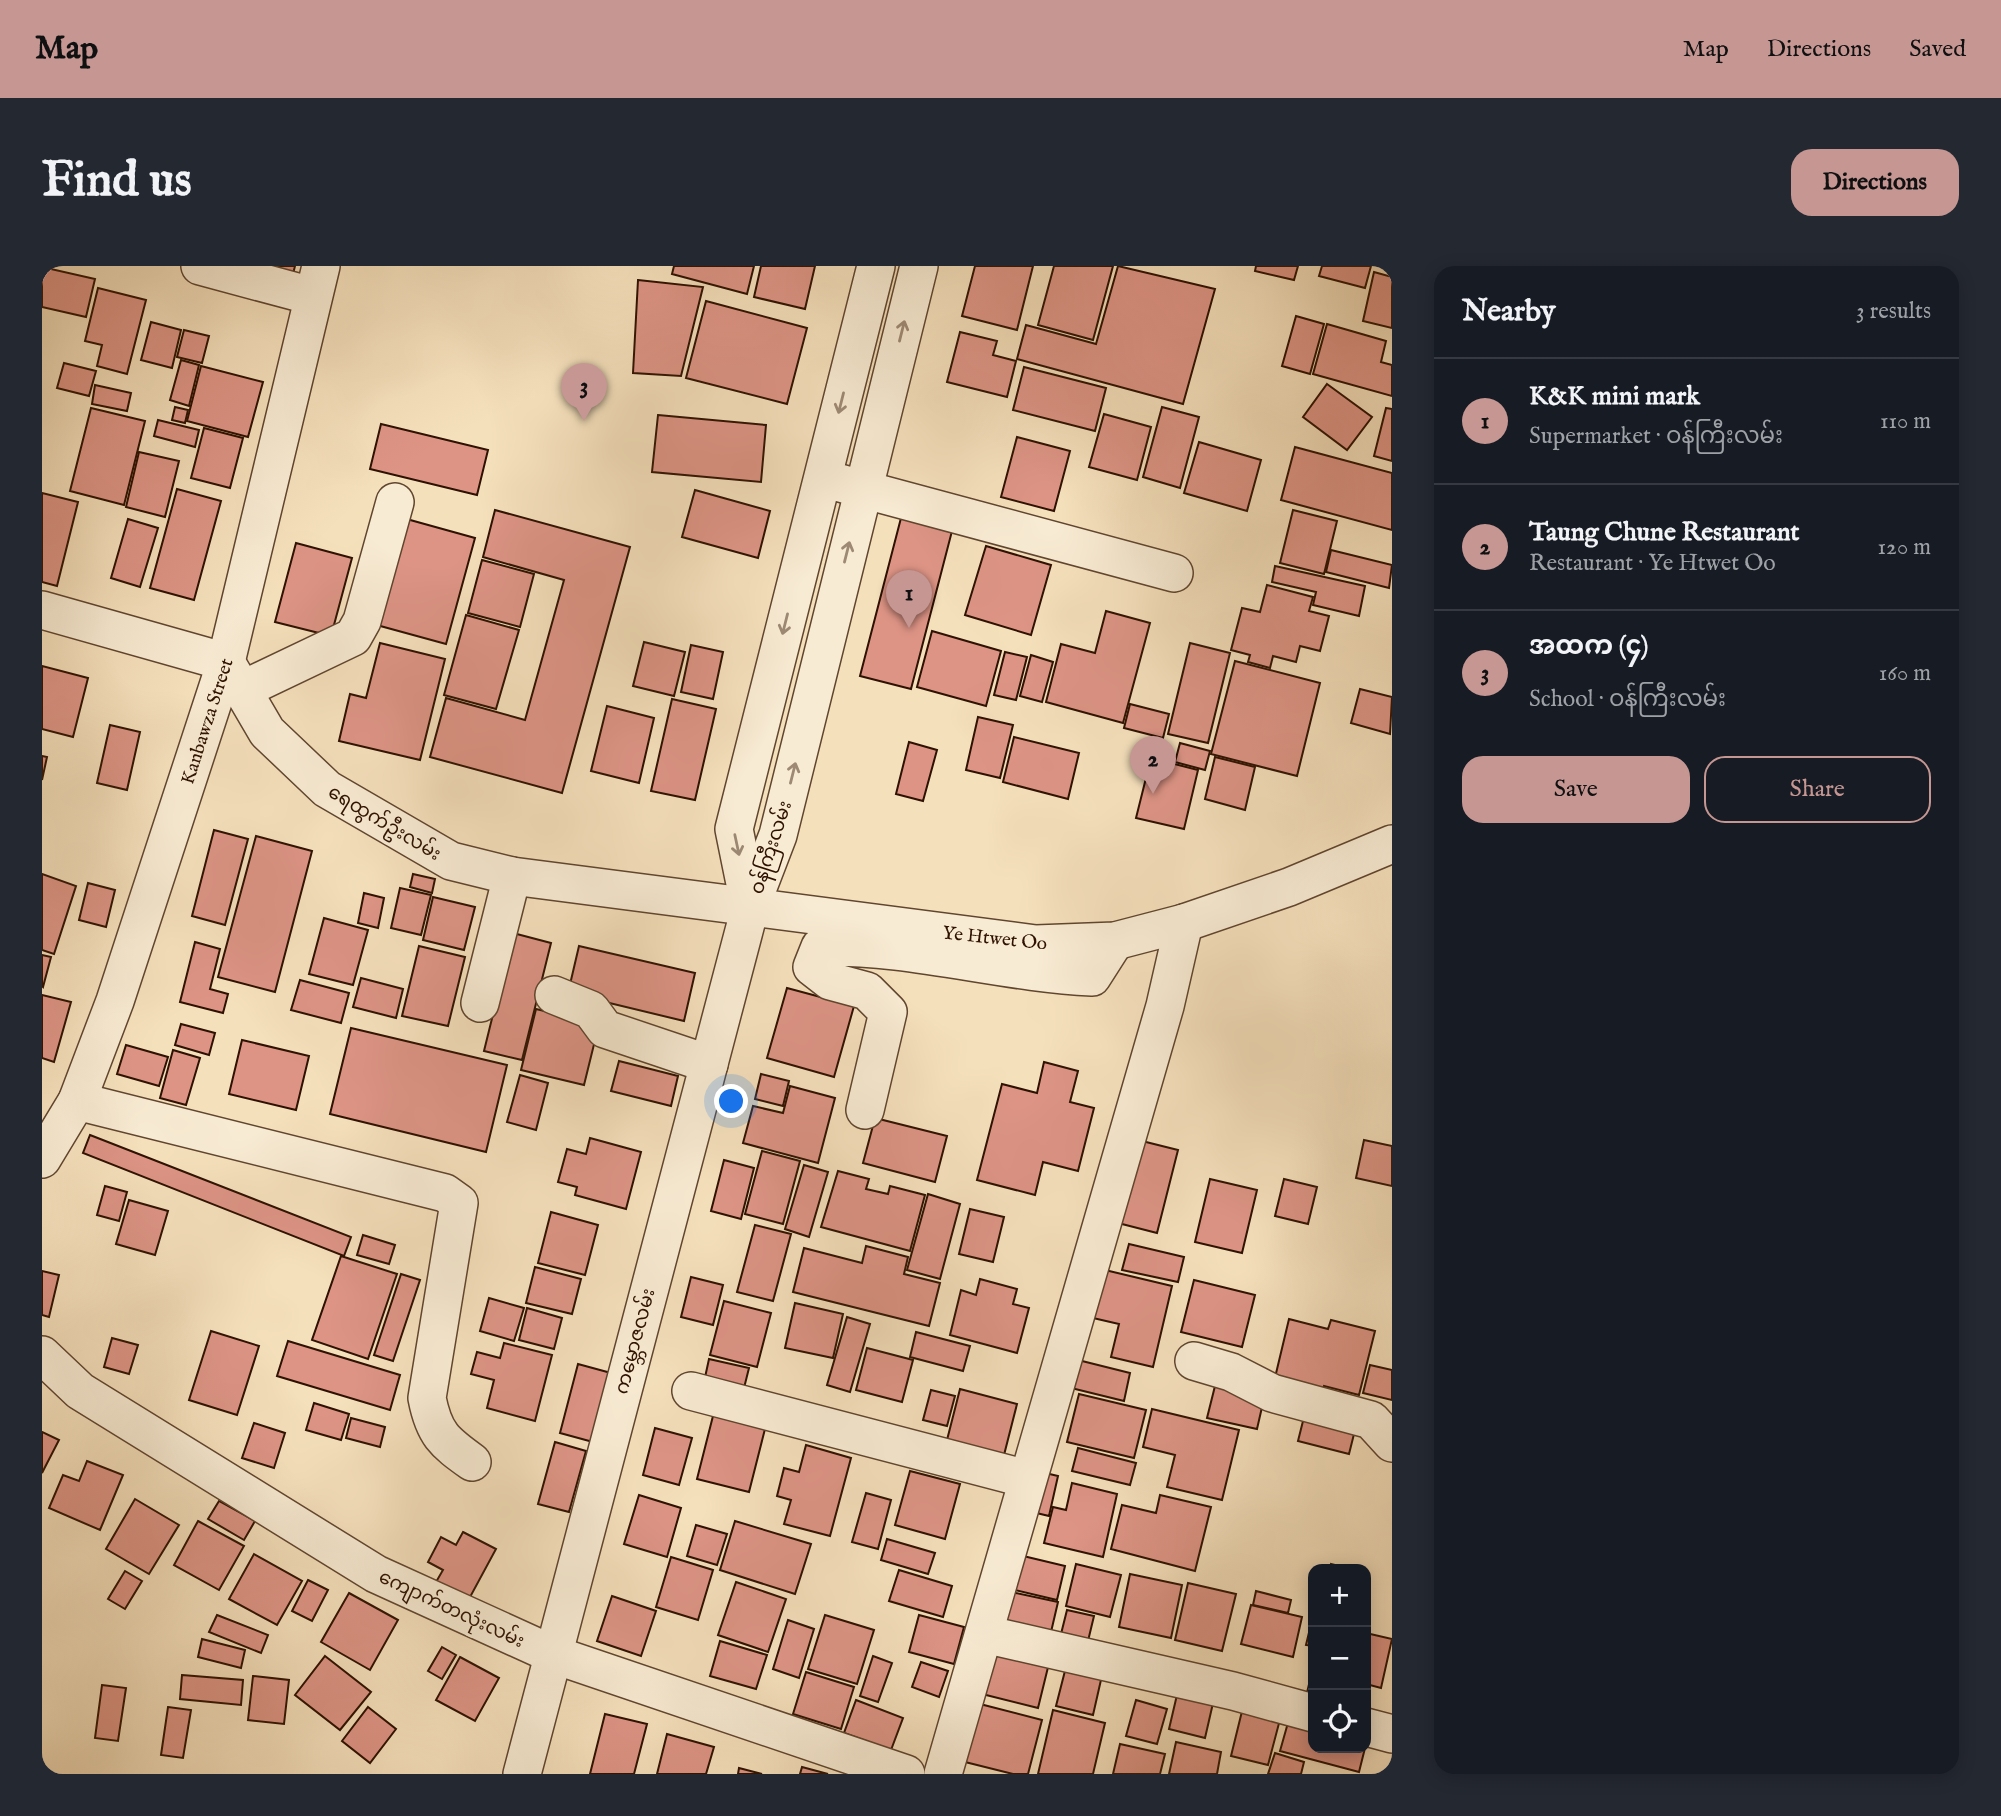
<!DOCTYPE html>
<meta charset="utf-8">
<style>
:root{--surface:#171b24;--page:#242831;--text:#f1f3f6;--muted:#9ea1a6;--line:#363941;--accent:#c59692}
body{margin:0;font-family:"IM FELL English","Noto Sans Myanmar",serif;background:var(--page);color:var(--text)}
.controls{position:absolute;right:21px;bottom:21px;display:grid;overflow:hidden;border-radius:14px;box-shadow:0 4px 18px #0003}
.controls button{width:63px;height:63px;display:grid;place-items:center;padding:0;border:0;border-bottom:2px solid var(--line);background:var(--surface);color:var(--text);font:35px sans-serif}
.you{position:absolute;left:690px;top:836px;width:24px;height:24px;margin:-18px;border:5px solid #fff;border-radius:50%;background:#1a73e8;box-shadow:0 0 0 10px #1a73e833}
.badge{display:grid;place-items:center;width:46px;height:46px;border-radius:50%;background:var(--accent);color:#111;font-size:23px;font-weight:700}
.pin{position:absolute;translate:-50% -58px;filter:drop-shadow(0 2px 4px #0008)}
.pin::after{content:'';position:absolute;top:37px;width:24px;height:21px;background:inherit;clip-path:polygon(0 0,100% 0,50% 100%)}
.list{margin:0;padding:0;list-style:none}
h2{display:flex;justify-content:space-between;align-items:center;height:91px;margin:0;padding:0 28px;font-size:30px}
h2 small{font-size:23px;font-weight:400;color:var(--muted)}
.list li{display:grid;grid-template-columns:46px 1fr auto;gap:21px;align-items:center;box-sizing:border-box;height:126px;padding:0 28px;border-top:2px solid var(--line)}
.list b{display:block;font-size:26px;white-space:nowrap}
.list p{margin:0;font-size:23px;white-space:nowrap;color:var(--muted)}
.list em{font-size:23px;font-style:normal;color:var(--muted)}
.actions{display:flex;gap:14px;padding:21px 28px}
.actions a{flex:1;padding:16px 0;border:2px solid var(--accent);border-radius:21px;text-align:center;font-size:24px;color:var(--accent)}
.actions .main{background:var(--accent);color:#111}
.icon{flex:none;width:38px;height:38px;fill:none;stroke:currentColor;stroke-width:2;stroke-linecap:round;stroke-linejoin:round}
.map{position:relative;flex:none;width:1350px;height:1508px;overflow:hidden;border-radius:21px}
header{display:flex;align-items:center;gap:42px;box-sizing:border-box;height:98px;padding:0 35px;background:var(--accent);color:#111}
header strong{font-size:33px}
nav{display:flex;gap:38px;margin-inline-start:auto;font-size:24px}
.intro{display:flex;align-items:center;justify-content:space-between;box-sizing:border-box;height:168px;padding:0 42px}
h1{margin:0;font-size:49px}
.button{padding:18px 32px;border-radius:21px;background:var(--accent);color:#111;font-size:24px;font-weight:700}
main{display:flex;gap:42px;padding:0 42px}
aside{flex:1;background:var(--surface);border-radius:21px;box-shadow:0 4px 18px #0003}
.map>svg:first-child{display:block}
</style>
<header>
<strong>Map</strong>
<nav><a>Map</a><a>Directions</a><a>Saved</a></nav>
</header>
<div class="intro"><h1>Find us</h1><a class="button">Directions</a></div>
<main>
<div class="map">
<svg width="1350" height="1508" viewBox="0 0 1350 1508">
<rect width="100%" height="100%" fill="#f5e0bc"/>
<filter id="stains"><feTurbulence type="fractalNoise" baseFrequency=".00286" numOctaves="4"/><feColorMatrix values="0 0 0 0 .2 0 0 0 0 .09 0 0 0 0 .02 0 0 0 .5 -.17"/></filter>
<radialGradient id="worn" r=".72"><stop offset=".6" stop-color="#630" stop-opacity="0"/><stop offset="1" stop-color="#630" stop-opacity=".3"/></radialGradient>
<g fill="#dd9485" stroke="#2e1100" stroke-width="2">
<polygon points="214,0 253,0 249,16"/>
<polygon points="632,0 712,0 705,28 630,8"/>
<polygon points="719,0 773,0 763,43 712,31"/>
<polygon points="933,0 991,0 975,64 920,50"/>
<polygon points="1012,0 1071,0 1051,74 996,59"/>
<polygon points="1076,0 1173,23 1141,138 975,93 984,59 1054,78"/>
<polygon points="1214,0 1256,0 1252,14 1213,5"/>
<polygon points="1280,0 1329,0 1323,22 1277,10"/>
<polygon points="0,1 53,13 44,51 0,41"/>
<polygon points="1332,6 1350,11 1350,62 1321,55"/>
<polygon points="596,14 661,21 639,110 591,107"/>
<polygon points="56,22 104,34 85,108 55,100 60,79 43,75"/>
<polygon points="664,35 765,62 745,138 644,112"/>
<polygon points="1254,50 1282,58 1268,108 1240,100"/>
<polygon points="109,56 139,64 130,102 99,94"/>
<polygon points="1285,58 1344,75 1339,96 1350,99 1350,130 1271,108"/>
<polygon points="142,64 167,70 160,97 135,91"/>
<polygon points="918,66 955,75 951,89 974,95 965,131 905,116"/>
<polygon points="139,94 157,99 147,140 128,134"/>
<polygon points="22,97 54,105 47,130 15,122"/>
<polygon points="159,100 221,116 206,171 145,155"/>
<polygon points="982,101 1064,122 1053,165 971,144"/>
<polygon points="1285,118 1330,151 1305,184 1261,151"/>
<polygon points="53,119 89,127 85,145 50,138"/>
<polygon points="133,141 146,144 143,157 130,154"/>
<polygon points="1120,141 1157,151 1138,222 1101,211"/>
<polygon points="49,142 103,155 82,239 28,225"/>
<polygon points="1344,142 1350,143 1350,195 1332,190"/>
<polygon points="1062,148 1109,161 1095,214 1047,201"/>
<polygon points="616,149 724,159 719,216 610,206"/>
<polygon points="116,154 157,164 153,181 112,170"/>
<polygon points="339,158 446,184 435,229 328,203"/>
<polygon points="162,162 201,172 188,222 149,212"/>
<polygon points="975,171 1028,185 1012,245 959,231"/>
<polygon points="1157,176 1219,194 1205,245 1142,227"/>
<polygon points="1253,181 1350,207 1350,264 1239,234"/>
<polygon points="97,186 137,195 123,251 84,241"/>
<polygon points="135,223 179,235 152,334 108,322"/>
<polygon points="653,224 728,245 716,292 640,271"/>
<polygon points="0,227 36,236 15,320 0,316"/>
<polygon points="453,244 588,281 520,527 388,491 404,432 483,454 522,314 441,291"/>
<polygon points="1251,244 1295,255 1282,308 1238,297"/>
<polygon points="361,252 433,272 404,378 331,358"/>
<polygon points="859,252 910,265 869,423 818,410"/>
<polygon points="86,253 116,262 98,321 69,312"/>
<polygon points="254,277 310,292 289,370 233,356"/>
<polygon points="944,280 1009,299 989,369 923,349"/>
<polygon points="1289,284 1350,299 1347,322 1284,306"/>
<polygon points="440,294 492,308 478,361 426,347"/>
<polygon points="1233,300 1323,320 1317,350 1271,339 1274,326 1230,316"/>
<polygon points="1225,319 1271,331 1267,345 1287,350 1278,385 1258,380 1254,396 1231,390 1228,402 1206,396 1208,389 1189,384 1200,342 1218,346"/>
<polygon points="1064,345 1108,357 1081,457 1004,436 1019,378 1053,387"/>
<polygon points="424,349 477,364 454,443 402,429"/>
<polygon points="890,365 959,385 944,440 875,421"/>
<polygon points="602,376 643,386 632,430 591,420"/>
<polygon points="338,377 403,393 378,494 297,475 308,428 324,432"/>
<polygon points="1148,377 1188,387 1166,477 1126,468"/>
<polygon points="649,379 681,386 671,433 639,426"/>
<polygon points="963,386 985,391 974,434 952,429"/>
<polygon points="989,389 1011,396 1000,436 978,430"/>
<polygon points="1193,395 1278,417 1255,510 1169,488"/>
<polygon points="0,400 46,412 31,471 0,463"/>
<polygon points="1318,423 1350,431 1348,468 1309,457"/>
<polygon points="630,433 674,443 653,534 609,525"/>
<polygon points="1088,438 1127,448 1121,472 1082,462"/>
<polygon points="565,440 612,452 597,517 549,505"/>
<polygon points="936,451 971,459 958,512 924,504"/>
<polygon points="68,459 98,466 85,524 55,517"/>
<polygon points="972,471 1037,487 1026,533 961,516"/>
<polygon points="867,476 895,484 881,535 854,528"/>
<polygon points="1138,477 1168,485 1163,504 1133,496"/>
<polygon points="0,490 5,491 0,514"/>
<polygon points="1173,491 1213,501 1203,544 1163,533"/>
<polygon points="1109,492 1156,504 1142,563 1094,552"/>
<polygon points="172,564 206,573 183,659 150,650"/>
<polygon points="214,570 270,585 233,726 176,711"/>
<polygon points="0,608 34,620 12,688 0,684"/>
<polygon points="371,608 393,613 390,627 368,621"/>
<polygon points="46,617 73,624 64,661 37,654"/>
<polygon points="358,622 389,629 379,669 349,662"/>
<polygon points="322,627 342,632 336,662 316,657"/>
<polygon points="391,631 433,641 422,684 381,674"/>
<polygon points="282,652 326,664 311,719 267,708"/>
<polygon points="471,667 509,677 480,794 442,785"/>
<polygon points="153,676 178,683 168,723 186,728 181,747 138,736"/>
<polygon points="377,680 423,691 406,760 360,750"/>
<polygon points="537,680 653,707 642,755 526,727"/>
<polygon points="0,689 9,691 1,721 0,720"/>
<polygon points="319,712 361,723 354,752 311,741"/>
<polygon points="258,714 307,727 299,757 249,744"/>
<polygon points="745,722 812,740 792,811 725,792"/>
<polygon points="0,729 29,736 12,796 0,792"/>
<polygon points="494,743 557,758 542,819 479,804"/>
<polygon points="139,758 173,767 167,789 133,779"/>
<polygon points="309,762 465,799 444,886 288,848"/>
<polygon points="200,774 267,790 254,844 187,828"/>
<polygon points="84,779 126,791 117,820 75,808"/>
<polygon points="131,784 158,792 144,839 118,832"/>
<polygon points="577,795 636,810 629,840 569,825"/>
<polygon points="1002,796 1036,805 1028,836 1052,842 1036,905 1001,896 993,929 935,914 960,818 995,827"/>
<polygon points="719,808 747,815 741,840 713,833"/>
<polygon points="478,809 506,817 494,864 465,856"/>
<polygon points="748,820 793,832 776,897 701,877 711,840 741,847"/>
<polygon points="833,852 905,870 893,916 821,897"/>
<polygon points="48,869 309,971 302,990 41,887"/>
<polygon points="548,872 599,886 584,943 533,929 535,921 516,916 525,883 544,888"/>
<polygon points="1096,874 1136,884 1115,967 1076,957"/>
<polygon points="1322,874 1350,880 1350,920 1314,912"/>
<polygon points="720,885 758,895 741,958 703,948"/>
<polygon points="682,894 712,902 699,953 669,945"/>
<polygon points="762,899 786,906 767,971 743,963"/>
<polygon points="796,905 827,913 824,923 846,928 848,920 883,929 868,985 779,961"/>
<polygon points="1168,913 1215,924 1200,987 1153,976"/>
<polygon points="1242,913 1275,921 1266,958 1233,950"/>
<polygon points="63,920 85,926 77,955 55,949"/>
<polygon points="886,928 918,938 898,1013 865,1004"/>
<polygon points="87,934 126,945 113,989 74,978"/>
<polygon points="928,943 962,951 951,996 917,988"/>
<polygon points="509,946 556,959 543,1009 496,997"/>
<polygon points="713,959 749,968 731,1035 695,1026"/>
<polygon points="321,969 353,979 347,998 315,989"/>
<polygon points="1087,978 1142,991 1136,1016 1080,1004"/>
<polygon points="824,980 866,991 862,1008 898,1017 887,1060 751,1026 762,982 820,997"/>
<polygon points="299,990 355,1008 326,1093 270,1074"/>
<polygon points="493,1001 539,1013 530,1048 484,1037"/>
<polygon points="1063,1004 1130,1020 1111,1101 1069,1091 1077,1058 1051,1052"/>
<polygon points="0,1005 17,1009 7,1051 0,1049"/>
<polygon points="359,1008 378,1014 351,1095 332,1089"/>
<polygon points="649,1011 681,1019 671,1059 639,1051"/>
<polygon points="938,1013 975,1023 971,1038 987,1042 975,1087 908,1069 919,1024 934,1029"/>
<polygon points="1152,1014 1213,1029 1200,1081 1139,1066"/>
<polygon points="447,1032 482,1042 472,1075 438,1065"/>
<polygon points="682,1035 729,1047 715,1101 668,1089"/>
<polygon points="753,1037 801,1048 791,1092 743,1082"/>
<polygon points="485,1042 520,1052 512,1083 477,1074"/>
<polygon points="805,1051 828,1058 808,1126 785,1119"/>
<polygon points="1247,1053 1286,1063 1289,1054 1333,1065 1317,1129 1282,1120 1279,1132 1231,1120"/>
<polygon points="169,1065 217,1080 195,1149 147,1134"/>
<polygon points="874,1066 928,1080 921,1105 868,1091"/>
<polygon points="70,1072 96,1079 87,1108 62,1101"/>
<polygon points="246,1075 358,1109 348,1144 235,1110"/>
<polygon points="462,1077 510,1089 493,1155 445,1142 452,1114 429,1108 435,1086 458,1092"/>
<polygon points="825,1082 871,1094 860,1136 814,1124"/>
<polygon points="1024,1091 1088,1107 1082,1135 1017,1119"/>
<polygon points="667,1093 707,1102 701,1126 662,1116"/>
<polygon points="536,1098 569,1107 551,1176 518,1167"/>
<polygon points="1328,1099 1350,1104 1350,1134 1321,1127"/>
<polygon points="1174,1116 1223,1128 1215,1163 1165,1152"/>
<polygon points="918,1123 975,1138 962,1189 905,1174"/>
<polygon points="889,1124 913,1130 905,1160 881,1154"/>
<polygon points="1037,1128 1104,1144 1092,1192 1025,1176"/>
<polygon points="272,1137 307,1148 299,1174 264,1164"/>
<polygon points="1110,1143 1197,1164 1180,1234 1125,1221 1133,1189 1101,1181"/>
<polygon points="672,1146 724,1159 707,1226 655,1213"/>
<polygon points="1263,1147 1314,1160 1307,1188 1256,1175"/>
<polygon points="309,1152 343,1161 338,1181 304,1172"/>
<polygon points="212,1157 243,1167 232,1202 200,1192"/>
<polygon points="613,1162 650,1172 637,1219 601,1209"/>
<polygon points="0,1166 17,1174 0,1207"/>
<polygon points="513,1176 544,1185 527,1246 496,1238"/>
<polygon points="764,1179 809,1192 788,1270 742,1258 749,1234 735,1230 742,1202 757,1206"/>
<polygon points="1036,1182 1094,1197 1088,1219 1030,1205"/>
<polygon points="45,1195 81,1209 58,1264 7,1242 21,1209 37,1215"/>
<polygon points="868,1205 918,1218 903,1273 853,1259"/>
<polygon points="995,1205 1016,1210 1007,1250 986,1245"/>
<polygon points="1030,1217 1075,1228 1061,1291 1002,1277 1011,1241 1024,1244"/>
<polygon points="824,1227 849,1234 836,1283 810,1276"/>
<polygon points="597,1229 639,1242 625,1291 582,1278"/>
<polygon points="1118,1229 1169,1241 1153,1305 1069,1283 1080,1239 1114,1247"/>
<polygon points="93,1233 137,1259 107,1308 64,1283"/>
<polygon points="177,1235 213,1255 202,1274 166,1253"/>
<polygon points="156,1255 202,1280 177,1324 132,1299"/>
<polygon points="693,1255 769,1278 753,1328 678,1304"/>
<polygon points="654,1259 685,1268 675,1299 645,1290"/>
<polygon points="421,1266 454,1283 427,1333 394,1316 401,1304 386,1296 399,1271 414,1279"/>
<polygon points="845,1273 893,1287 886,1308 839,1294"/>
<polygon points="212,1288 260,1315 235,1359 187,1333"/>
<polygon points="977,1289 1023,1300 1015,1334 969,1323"/>
<polygon points="629,1291 671,1304 656,1354 614,1341"/>
<polygon points="1034,1298 1079,1309 1068,1351 1024,1340"/>
<polygon points="1289,1298 1309,1303 1288,1303"/>
<polygon points="857,1304 910,1320 901,1351 847,1335"/>
<polygon points="83,1305 100,1315 83,1343 66,1333"/>
<polygon points="1088,1308 1140,1319 1129,1372 1077,1361"/>
<polygon points="266,1314 286,1324 270,1355 250,1345"/>
<polygon points="694,1316 744,1333 726,1386 676,1369"/>
<polygon points="1146,1317 1194,1328 1180,1385 1133,1374"/>
<polygon points="1214,1325 1249,1334 1246,1347 1211,1339"/>
<polygon points="969,1326 1016,1336 1009,1366 962,1356"/>
<polygon points="307,1327 356,1354 328,1404 279,1376"/>
<polygon points="570,1330 614,1345 599,1390 555,1375"/>
<polygon points="1209,1339 1260,1351 1251,1391 1199,1378"/>
<polygon points="1025,1344 1052,1350 1046,1375 1019,1368"/>
<polygon points="175,1349 226,1369 219,1387 167,1366"/>
<polygon points="783,1349 832,1364 815,1418 766,1403"/>
<polygon points="877,1349 922,1361 912,1398 867,1386"/>
<polygon points="1271,1350 1271,1380 1264,1379"/>
<polygon points="746,1354 772,1363 757,1412 731,1403"/>
<polygon points="1324,1367 1350,1373 1339,1422 1324,1418"/>
<polygon points="160,1373 203,1384 199,1402 156,1391"/>
<polygon points="678,1375 725,1389 714,1423 668,1410"/>
<polygon points="953,1376 1009,1389 996,1442 940,1428"/>
<polygon points="400,1381 414,1389 400,1413 386,1405"/>
<polygon points="283,1390 329,1426 298,1464 253,1429"/>
<polygon points="831,1390 850,1397 836,1436 818,1430"/>
<polygon points="418,1391 457,1412 433,1455 394,1434"/>
<polygon points="879,1396 906,1405 897,1431 870,1421"/>
<polygon points="1025,1397 1061,1405 1051,1449 1014,1440"/>
<polygon points="764,1406 812,1421 799,1463 751,1448"/>
<polygon points="140,1409 201,1414 199,1439 138,1433"/>
<polygon points="211,1410 247,1414 242,1458 206,1454"/>
<polygon points="1269,1410 1271,1411 1271,1437 1263,1435"/>
<polygon points="1138,1416 1174,1424 1163,1472 1127,1463"/>
<polygon points="60,1419 84,1422 76,1475 53,1472"/>
<polygon points="1203,1433 1241,1442 1226,1499 1189,1490"/>
<polygon points="814,1434 861,1452 849,1484 802,1467"/>
<polygon points="1094,1434 1125,1443 1115,1478 1084,1470"/>
<polygon points="938,1438 1000,1454 986,1508 971,1508 923,1496"/>
<polygon points="126,1441 149,1444 141,1492 119,1489"/>
<polygon points="326,1441 354,1463 328,1497 300,1475"/>
<polygon points="1011,1444 1063,1457 1051,1508 996,1508"/>
<polygon points="1249,1446 1271,1452 1271,1482 1323,1482 1317,1506 1238,1485"/>
<polygon points="563,1448 605,1458 592,1508 548,1508"/>
<polygon points="625,1468 672,1481 664,1508 615,1508"/>
<polygon points="1134,1476 1179,1486 1175,1508 1127,1508"/>
<polygon points="1078,1478 1123,1488 1118,1508 1071,1508"/>
<polygon points="1233,1487 1262,1496 1259,1508 1226,1508"/>
<polygon points="760,1501 786,1508 758,1508"/>
<polygon points="697,1502 720,1508 696,1508"/>
</g>
<g fill="none" stroke-linecap="round" stroke-linejoin="round">
<defs>
<g id="minor">
<polyline points="158,0 270,30"/>
<polyline points="798,217 1132,307"/>
<polyline points="0,344 184,396 225,466 285,523 409,595 470,610 994,678 1073,675 1142,657 1247,621 1350,578"/>
<polyline points="202,423 311,371 320,355 353,236"/>
<polyline points="708,642 692,563 834,0"/>
<polyline points="512,729 549,744 563,763 667,798"/>
<polyline points="438,737 470,610"/>
<path d="M35,835L403,927L417,937L385,1132C392,1168 402,1176 430,1196"/>
<path d="M823,844L846,746L825,725L788,715L770,701L778,681C869,679 960,707 1050,711L1073,675"/>
<polyline points="0,893 35,835 73,735 184,396 279,0"/>
<polyline points="0,1089 38,1125 334,1308 510,1388 864,1508"/>
<polyline points="1152,1095 1189,1106 1230,1127 1329,1154 1350,1177"/>
<polyline points="649,1125 985,1213"/>
<polyline points="942,1368 1191,1425 1271,1447"/>
<polyline points="1324,1461 1350,1468"/>
<polyline points="480,1508 708,642 736,569 877,0"/>
<polyline points="901,1508 1123,740 1142,657"/>
</g>
</defs>
<use href="#minor" stroke="#60452f" stroke-width="40"/>
<use href="#minor" stroke="#f8ebd3" stroke-width="37"/>
</g>
<defs><path id="oneway-shaft" d="M-6 0H5M1.5-3L5.5 0L1.5 3" fill="none" stroke-width="1.6" stroke-linecap="round" stroke-linejoin="round" transform="scale(1.75)"/></defs>
<g stroke="#9d8974">
<use href="#oneway-shaft" transform="translate(860 65) rotate(-76)"/>
<use href="#oneway-shaft" transform="translate(799 137) rotate(104)"/>
<use href="#oneway-shaft" transform="translate(805 286) rotate(-76)"/>
<use href="#oneway-shaft" transform="translate(743 358) rotate(104)"/>
<use href="#oneway-shaft" transform="translate(751 507) rotate(-76)"/>
<use href="#oneway-shaft" transform="translate(695 579) rotate(78)"/>
</g>
<g text-anchor="middle" stroke-width="6" stroke-linejoin="round" paint-order="stroke">
<g font-size="19" fill="#2e1100" stroke="#f8ebd3">
<text transform="translate(164 455) rotate(-72)" y="7">Kanbawza Street</text>
<text transform="translate(343 556) rotate(31)" y="7">ရေထွက်ဦးလမ်း</text>
<text transform="translate(728 581) rotate(-72)" y="7">ဝန်ကြီးလမ်း</text>
<text transform="translate(953 671) rotate(6)" y="7">Ye Htwet Oo</text>
<text transform="translate(592 1075) rotate(-75)" y="7">ကမ္ဘောဇလမ်း</text>
<text transform="translate(410 1342) rotate(25)" y="7">ကျောက်တလုံးလမ်း</text>
</g>
</g>
<rect width="100%" height="100%" filter="url(#stains)"/>
<rect width="100%" height="100%" fill="url(#worn)"/>
</svg>
<div class="controls">
<button>+</button>
<button>−</button>
<button><svg class="icon" aria-label="locate" viewBox="0 0 24 24"><circle cx="12" cy="12" r="6"/><path d="M12 2v4M12 18v4M2 12h4M18 12h4"/></svg></button>
</div>
<div class="you"></div>
<div class="pin badge" style="left:867px;top:362px">1</div>
<div class="pin badge" style="left:1111px;top:528px">2</div>
<div class="pin badge" style="left:542px;top:155px">3</div>
</div>
<aside>
<h2>Nearby<small>3 results</small></h2>
<ul class="list">
<li><span class="badge">1</span><div><b>K&amp;K mini mark</b><p>Supermarket · ဝန်ကြီးလမ်း</p></div><em>110 m</em></li>
<li><span class="badge">2</span><div><b>Taung Chune Restaurant</b><p>Restaurant · Ye Htwet Oo</p></div><em>120 m</em></li>
<li><span class="badge">3</span><div><b>အထက (၄)</b><p>School · ဝန်ကြီးလမ်း</p></div><em>160 m</em></li>
</ul>
<div class="actions"><a class="main">Save</a><a>Share</a></div>
</aside>
</main>
